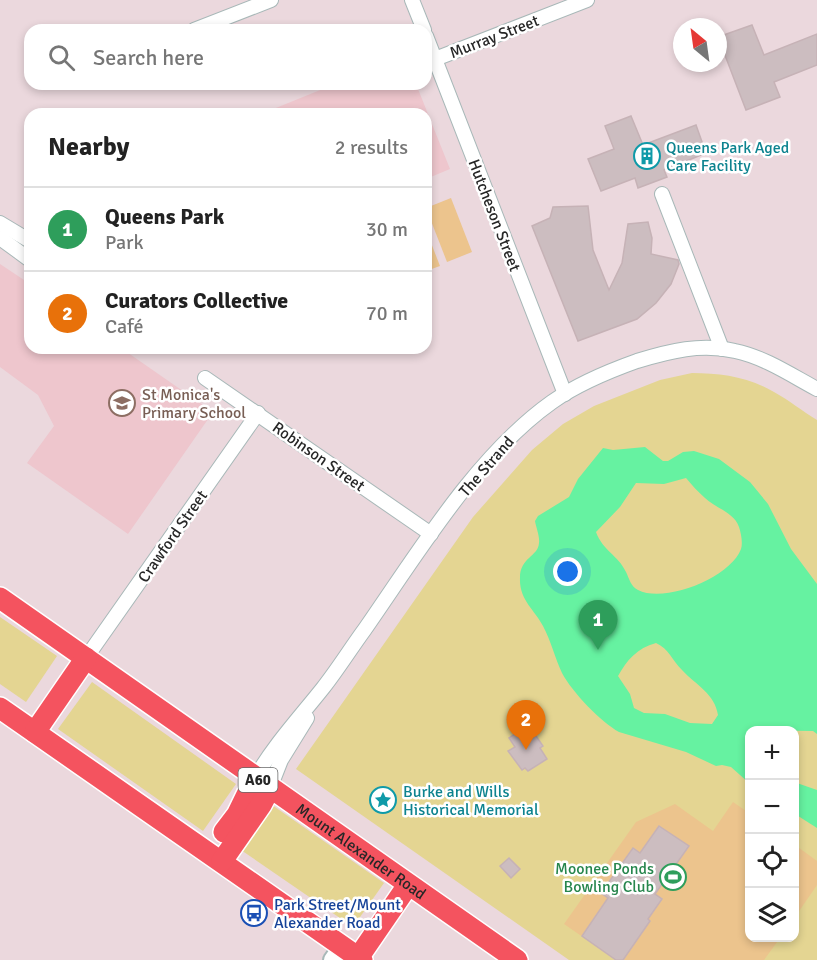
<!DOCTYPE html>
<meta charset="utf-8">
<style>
:root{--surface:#fff;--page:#f6f6f6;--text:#222;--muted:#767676;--line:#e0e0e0;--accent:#288583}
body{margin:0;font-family:Signika,sans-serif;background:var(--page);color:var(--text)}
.controls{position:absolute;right:18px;bottom:18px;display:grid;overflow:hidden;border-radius:12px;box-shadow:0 3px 9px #0003}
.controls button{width:54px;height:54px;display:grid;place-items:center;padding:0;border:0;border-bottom:2px solid var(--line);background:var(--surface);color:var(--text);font:30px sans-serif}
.compass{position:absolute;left:673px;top:18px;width:54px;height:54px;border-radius:50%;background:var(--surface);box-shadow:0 3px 9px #0003;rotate:331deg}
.you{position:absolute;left:568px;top:572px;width:21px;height:21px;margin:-15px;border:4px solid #fff;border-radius:50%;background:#1a73e8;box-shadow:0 0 0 9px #1a73e833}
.badge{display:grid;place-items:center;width:39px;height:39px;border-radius:50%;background:var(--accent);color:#fff;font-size:20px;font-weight:700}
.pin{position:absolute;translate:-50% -50px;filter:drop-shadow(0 2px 3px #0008)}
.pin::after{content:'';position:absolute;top:32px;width:21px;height:18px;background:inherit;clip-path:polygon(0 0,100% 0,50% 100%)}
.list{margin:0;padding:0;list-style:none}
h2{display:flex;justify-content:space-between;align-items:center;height:78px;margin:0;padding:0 24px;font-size:26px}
h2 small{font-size:20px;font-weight:400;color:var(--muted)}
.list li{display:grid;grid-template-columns:39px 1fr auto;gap:18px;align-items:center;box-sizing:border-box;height:84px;padding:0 24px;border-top:2px solid var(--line)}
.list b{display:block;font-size:22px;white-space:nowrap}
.list p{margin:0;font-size:20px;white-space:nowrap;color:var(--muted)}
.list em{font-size:20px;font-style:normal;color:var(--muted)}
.icon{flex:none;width:33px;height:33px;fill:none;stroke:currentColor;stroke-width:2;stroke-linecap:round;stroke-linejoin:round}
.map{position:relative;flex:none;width:817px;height:960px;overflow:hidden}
.search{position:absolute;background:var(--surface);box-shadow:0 3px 9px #0003;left:24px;top:24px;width:408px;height:66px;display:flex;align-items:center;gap:15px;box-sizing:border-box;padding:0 21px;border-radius:18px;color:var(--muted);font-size:22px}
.panel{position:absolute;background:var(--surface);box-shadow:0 3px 9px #0003;left:24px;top:108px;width:408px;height:246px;border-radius:18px}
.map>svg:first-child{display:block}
</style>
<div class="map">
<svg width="817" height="960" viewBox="0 0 817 960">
<rect width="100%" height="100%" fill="#ebd8dd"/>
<g fill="#eec6cd">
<polygon points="335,84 416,84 450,169 426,179 426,114 261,114"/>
<polygon points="0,264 30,284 30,348 121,348 213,412 128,534 27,463 54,426 38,395 0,367"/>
</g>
<g fill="#e4d592" fill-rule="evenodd">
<path d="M692,373C721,373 748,377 774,392C789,400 802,411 817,420V960H569L296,769L473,517L532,450L563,424L594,406L660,380ZM750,730H794V938H750Z"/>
<polygon points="0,617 57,656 26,702 0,684"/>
<polygon points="92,682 236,784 203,831 58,729"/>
<polygon points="272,805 384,883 353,927 241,850"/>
</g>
<g fill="#ecc48d">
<polygon points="451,198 472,252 447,262 426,208"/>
<polygon points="426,230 440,266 426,271"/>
<polygon points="733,802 749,813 750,938 780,938 764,960 616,960 564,924 636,822 675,804 713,831"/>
<polygon points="795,845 817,861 817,885 795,917"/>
</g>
<g fill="#66f2a1" fill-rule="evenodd">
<path d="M645,447L663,461H668L683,452L694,451L719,459L750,482L768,504L791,549L817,584V734L813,731L750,730L749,783L731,767L722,765L716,766L686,752L619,732C601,722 572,692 562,673C555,658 551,641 543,626C535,610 519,600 520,578C520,557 538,557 539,543C540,537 536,527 535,521L538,516L569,497L578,479L603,448L613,450ZM686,478C692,485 698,492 705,498C715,508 734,512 739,527C741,533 743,543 741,549C731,577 665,604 638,590C631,587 629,578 626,572C618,555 603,551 596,532L620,507L636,483L664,484ZM656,643C669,649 672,660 682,670C696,685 715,694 718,715L712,724L690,723L665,714L644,713L634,708L630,694L618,676C627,660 637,648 656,643Z"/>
<polygon points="794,782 817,790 817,828 795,814"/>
</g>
<g fill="#ccbdc0" stroke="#c6b2b6" stroke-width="1.5">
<polygon points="752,25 764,55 817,34 817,65 774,82 780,97 746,110 718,37"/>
<polygon points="631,116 643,145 696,125 706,153 664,170 667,177 638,188 635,178 601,191 588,159 614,149 605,126"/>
<polygon points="588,206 593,250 609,290 622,263 628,224 648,222 652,238 651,254 678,260 679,264 671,284 656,303 637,319 578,341 532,226 550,218 553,207"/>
<polygon points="525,727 531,735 534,733 543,746 540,748 547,759 528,771 525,768 522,770 508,751 515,747 509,738"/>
<polygon points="659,826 689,846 655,894 662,899 648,919 650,921 623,960 616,960 582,936 608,898 601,893 633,848 640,853"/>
<polygon points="509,858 520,869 511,878 500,866"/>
</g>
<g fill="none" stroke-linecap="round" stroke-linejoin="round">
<defs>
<g id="minor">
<polyline points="412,0 424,30"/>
<polyline points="194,30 271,0"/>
<polyline points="426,36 565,394"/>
<polyline points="435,59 587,0"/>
<polyline points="662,194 722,349"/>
<polyline points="0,223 30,241"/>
<polyline points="0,238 30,260"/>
<polyline points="205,378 431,534"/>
<polyline points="86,658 258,413"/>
<path d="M255,778C274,745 300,717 323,688C338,669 351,648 365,629C418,553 476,456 552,402C576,385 609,371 637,361C670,351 701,343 735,351C764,357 791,375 817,389"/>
<polyline points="270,788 281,760 307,718"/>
</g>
<polyline id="tertiary" points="332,960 342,946"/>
<g id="primary">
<path id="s1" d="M0,598L517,960"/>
<polyline points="0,708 362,960"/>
<polyline points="35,732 86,658"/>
<polyline points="224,832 237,815 255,778"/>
<polyline points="222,861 261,805 270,788"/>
<polyline points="358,958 408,885"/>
</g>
</defs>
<use href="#minor" stroke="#a8b8b8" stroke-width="16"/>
<use href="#tertiary" stroke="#a8b8b8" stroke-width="20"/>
<use href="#primary" stroke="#fff" stroke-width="24"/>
<use href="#minor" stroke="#fff" stroke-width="14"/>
<use href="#tertiary" stroke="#fff" stroke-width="16"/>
<use href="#primary" stroke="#f4535f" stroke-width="21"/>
</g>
<defs>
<symbol id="building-ring" viewBox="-11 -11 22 22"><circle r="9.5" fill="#fff" stroke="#0f9aa8" stroke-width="1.5"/><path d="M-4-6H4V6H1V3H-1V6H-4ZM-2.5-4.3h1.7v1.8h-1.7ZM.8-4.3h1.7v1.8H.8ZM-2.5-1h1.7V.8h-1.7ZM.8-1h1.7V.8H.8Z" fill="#0f9aa8"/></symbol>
<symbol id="school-ring" viewBox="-11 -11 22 22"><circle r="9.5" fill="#fff" stroke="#8d6e63" stroke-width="1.5"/><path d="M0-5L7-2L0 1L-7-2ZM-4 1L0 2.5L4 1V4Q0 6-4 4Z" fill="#8d6e63"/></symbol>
<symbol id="sight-ring" viewBox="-11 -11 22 22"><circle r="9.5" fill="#fff" stroke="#0f9aa8" stroke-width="1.5"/><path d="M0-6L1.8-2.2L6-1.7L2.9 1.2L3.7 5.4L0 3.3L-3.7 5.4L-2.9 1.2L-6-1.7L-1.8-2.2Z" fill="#0f9aa8"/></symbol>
<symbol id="stadium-ring" viewBox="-11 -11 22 22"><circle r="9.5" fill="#fff" stroke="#2e9e5b" stroke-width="1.5"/><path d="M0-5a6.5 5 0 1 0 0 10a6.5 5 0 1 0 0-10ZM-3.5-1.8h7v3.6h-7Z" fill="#2e9e5b"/></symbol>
<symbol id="bus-ring" viewBox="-11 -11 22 22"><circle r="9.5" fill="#fff" stroke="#1a4fb4" stroke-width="1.5"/><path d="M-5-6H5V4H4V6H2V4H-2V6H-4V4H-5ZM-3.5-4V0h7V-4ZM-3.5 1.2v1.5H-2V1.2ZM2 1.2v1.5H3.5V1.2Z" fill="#1a4fb4"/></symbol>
</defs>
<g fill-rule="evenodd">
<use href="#building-ring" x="632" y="141" width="30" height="30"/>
<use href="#school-ring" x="107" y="388" width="30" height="30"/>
<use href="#sight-ring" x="368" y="785" width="30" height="30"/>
<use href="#stadium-ring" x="658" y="862" width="30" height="30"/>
<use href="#bus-ring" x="239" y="898" width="30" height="30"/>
</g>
<g text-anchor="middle" stroke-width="5" stroke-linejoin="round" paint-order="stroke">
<rect fill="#fff" stroke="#686868" stroke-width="1.5" x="238.5" y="768" width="39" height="24" rx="4.5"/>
<g font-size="15" font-weight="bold" fill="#272727">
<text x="258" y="785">A60</text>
</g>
<g font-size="16" fill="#272727" stroke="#fff">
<text transform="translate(494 36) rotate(-21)" y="6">Murray Street</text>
<text transform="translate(495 215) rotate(69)" y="6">Hutcheson Street</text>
<text transform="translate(319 456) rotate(35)" y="6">Robinson Street</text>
<text transform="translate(486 466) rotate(-49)" y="6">The Strand</text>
<text transform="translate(172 536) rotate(-55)" y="6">Crawford Street</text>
<text dy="6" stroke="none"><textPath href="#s1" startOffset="441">Mount Alexander Road</textPath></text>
</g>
<g font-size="16" fill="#0d838f" stroke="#fff" text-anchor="start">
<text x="666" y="153">Queens Park Aged<tspan x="666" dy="18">Care Facility</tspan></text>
<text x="403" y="797">Burke and Wills<tspan x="403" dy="18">Historical Memorial</tspan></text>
</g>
<g font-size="16" fill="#785e54" stroke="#fff" text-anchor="start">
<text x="142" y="400">St Monica's<tspan x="142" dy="18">Primary School</tspan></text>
</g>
<g font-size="16" fill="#27864d" stroke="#fff" text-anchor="end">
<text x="654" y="874">Moonee Ponds<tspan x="654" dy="18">Bowling Club</tspan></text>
</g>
<g font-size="16" fill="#164399" stroke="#fff" text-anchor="start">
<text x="274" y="910">Park Street/Mount<tspan x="274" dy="18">Alexander Road</tspan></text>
</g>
</g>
</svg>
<div class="controls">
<button>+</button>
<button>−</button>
<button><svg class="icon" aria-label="locate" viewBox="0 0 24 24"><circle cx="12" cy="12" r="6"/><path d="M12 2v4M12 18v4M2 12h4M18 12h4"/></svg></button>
<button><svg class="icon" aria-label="layers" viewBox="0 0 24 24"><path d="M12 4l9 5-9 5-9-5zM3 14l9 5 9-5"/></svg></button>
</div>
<svg class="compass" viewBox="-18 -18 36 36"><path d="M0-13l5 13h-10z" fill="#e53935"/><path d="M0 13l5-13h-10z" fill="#767676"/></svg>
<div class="you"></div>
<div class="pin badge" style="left:598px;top:650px;background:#2e9e5b">1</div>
<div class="pin badge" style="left:526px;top:750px;background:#e8710a">2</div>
<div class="search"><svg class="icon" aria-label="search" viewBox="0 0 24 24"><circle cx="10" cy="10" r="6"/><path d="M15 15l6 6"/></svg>Search here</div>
<section class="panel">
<h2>Nearby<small>2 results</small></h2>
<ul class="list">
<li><span class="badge" style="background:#2e9e5b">1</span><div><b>Queens Park</b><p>Park</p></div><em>30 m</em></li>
<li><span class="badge" style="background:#e8710a">2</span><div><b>Curators Collective</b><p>Café</p></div><em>70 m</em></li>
</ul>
</section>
</div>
